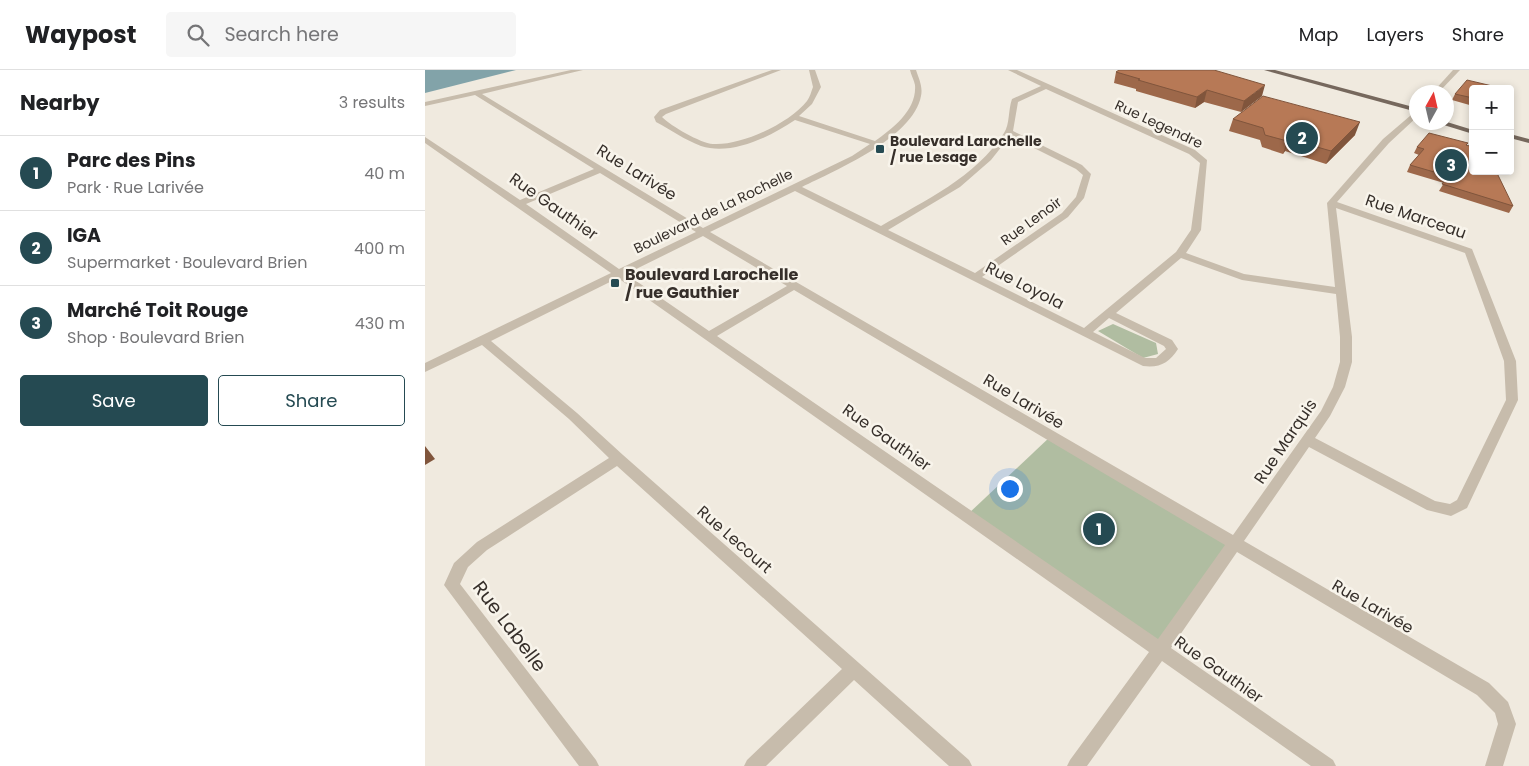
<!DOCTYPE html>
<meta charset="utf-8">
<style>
:root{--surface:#fff;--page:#f6f6f6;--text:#202124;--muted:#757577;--line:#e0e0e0;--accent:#254a52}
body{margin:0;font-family:Poppins,sans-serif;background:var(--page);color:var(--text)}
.controls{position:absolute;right:15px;top:15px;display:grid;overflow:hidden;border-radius:5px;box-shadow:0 2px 8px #0003}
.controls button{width:45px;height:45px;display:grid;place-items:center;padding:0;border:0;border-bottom:1px solid var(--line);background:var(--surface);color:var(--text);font:25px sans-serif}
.compass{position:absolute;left:984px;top:15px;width:45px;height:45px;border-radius:50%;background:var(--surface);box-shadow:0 2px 8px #0003;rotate:8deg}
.you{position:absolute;left:584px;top:418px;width:18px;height:18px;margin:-12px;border:4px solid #fff;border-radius:50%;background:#1a73e8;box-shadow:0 0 0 8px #1a73e833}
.badge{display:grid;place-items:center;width:32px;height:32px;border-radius:50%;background:var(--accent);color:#fff;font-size:16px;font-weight:700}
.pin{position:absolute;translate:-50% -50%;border:2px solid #fff;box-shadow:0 1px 5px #0006}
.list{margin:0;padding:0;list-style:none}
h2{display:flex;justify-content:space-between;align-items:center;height:65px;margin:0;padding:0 20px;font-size:21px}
h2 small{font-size:16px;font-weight:400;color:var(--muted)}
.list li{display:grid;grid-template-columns:32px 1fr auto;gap:15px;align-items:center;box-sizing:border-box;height:75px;padding:0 20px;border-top:1px solid var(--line)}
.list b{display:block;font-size:19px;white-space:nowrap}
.list p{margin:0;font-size:16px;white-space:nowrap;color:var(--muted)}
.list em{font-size:16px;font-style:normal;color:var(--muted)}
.actions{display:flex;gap:10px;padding:15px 20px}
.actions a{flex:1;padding:11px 0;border:1px solid var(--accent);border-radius:5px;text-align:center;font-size:18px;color:var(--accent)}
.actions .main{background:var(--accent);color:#fff}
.icon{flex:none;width:28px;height:28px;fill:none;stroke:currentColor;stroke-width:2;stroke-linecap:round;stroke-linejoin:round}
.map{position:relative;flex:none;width:1104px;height:696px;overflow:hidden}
header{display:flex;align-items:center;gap:30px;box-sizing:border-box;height:70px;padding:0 25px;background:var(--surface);border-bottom:1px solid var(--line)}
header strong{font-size:24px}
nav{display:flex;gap:28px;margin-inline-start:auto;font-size:18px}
.search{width:350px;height:45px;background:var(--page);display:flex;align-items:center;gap:12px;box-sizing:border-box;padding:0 18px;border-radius:5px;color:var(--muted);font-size:19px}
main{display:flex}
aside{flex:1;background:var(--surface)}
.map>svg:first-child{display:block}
</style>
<header>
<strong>Waypost</strong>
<div class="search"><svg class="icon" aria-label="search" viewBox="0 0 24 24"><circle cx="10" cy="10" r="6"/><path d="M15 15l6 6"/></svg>Search here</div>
<nav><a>Map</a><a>Layers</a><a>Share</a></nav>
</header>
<main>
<aside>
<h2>Nearby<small>3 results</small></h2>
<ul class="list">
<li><span class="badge">1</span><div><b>Parc des Pins</b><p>Park · Rue Larivée</p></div><em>40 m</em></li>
<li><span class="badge">2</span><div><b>IGA</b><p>Supermarket · Boulevard Brien</p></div><em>400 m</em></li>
<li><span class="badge">3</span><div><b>Marché Toit Rouge</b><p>Shop · Boulevard Brien</p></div><em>430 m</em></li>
</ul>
<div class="actions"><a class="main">Save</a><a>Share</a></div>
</aside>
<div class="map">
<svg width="1104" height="696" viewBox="0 0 1104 696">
<rect width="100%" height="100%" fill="#f0eadf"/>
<g fill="#b0bda1">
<polygon points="688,254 731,273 733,284 718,288 673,261"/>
<polygon points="626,366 809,474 736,579 542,445"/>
</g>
<polygon fill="#82a3a9" points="0,0 91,0 0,23"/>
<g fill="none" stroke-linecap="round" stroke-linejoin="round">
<g fill="#c7bcac" fill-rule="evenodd">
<path d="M146,0H158L57,24L278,158L427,86L445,74L370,50C345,67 306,86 276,76C260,70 246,60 231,52L229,47L235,40L347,0H356L241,44L237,47C246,56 275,73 288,74C316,76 365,53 382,31C385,27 386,22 388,17L384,0H390L396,17L387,34L374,46L450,71C468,58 492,40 490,15C489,10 486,5 485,0H491C494,9 498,17 496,26C488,68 411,100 377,117L456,156C499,131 551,107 579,63C585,54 583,40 587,29L616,16L583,0H592L770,80L782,90L776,160L761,183L819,204L910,217L902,133L958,69L992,40V47L964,73L912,132L1047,179L1091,291L1093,330L1042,438L1026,446L1002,440L884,377L819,471L1064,613L1083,632L1091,654L1078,696H1060L1073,654L1070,643L1052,625L812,482L746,578L908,690L911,696H886L737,591L662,696H642L645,690L724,582L193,208L66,271L152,343L198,385L544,690L547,696H524L429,610L341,696H319L322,690L417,599L192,396L62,480L43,497L35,514L171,690L174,696H154L19,515L29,493L52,472L184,388L144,349L57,275L0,302V293L186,203L0,73V67L95,130L169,99L50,25L0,36V32ZM621,19L764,84L775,93L766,160L751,182L659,258L557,207L643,147L659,128L666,104L657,95L588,61L593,32ZM585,66L651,99L658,105L651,127L637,143L550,203L463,160L535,117L566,90ZM175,103L271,162L194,199L101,134ZM370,121L718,296C735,298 744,293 753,279L747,270L691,243L756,188L817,210L911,224L915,267V292L908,317L896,341L808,465L285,162ZM911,138L1040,183L1079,291L1081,330L1032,430L1025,434L1010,431L890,368L905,346L920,317L927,292V267ZM278,166L362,216L284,261L201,204ZM369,220L800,475L733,569L292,266ZM684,248L739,276L741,279L731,288H720L668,262Z"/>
<polygon points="1028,0 1035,0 1014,22 1008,22"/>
</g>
<g fill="#76685d" fill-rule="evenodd">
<polygon points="839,0 850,0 992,38 992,42"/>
<polygon points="1009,52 1022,52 1048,60 1048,64"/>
<polygon points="1085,64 1104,69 1104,73 1085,68"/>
</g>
</g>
<g fill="#9d684a">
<polygon points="691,2 837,26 816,42 779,32 770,38 711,21 711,19 689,13"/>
<polygon points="1048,19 1048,36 1027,30 1030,24"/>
<polygon points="808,49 930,65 901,94 860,81 858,84 837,77 835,70 804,61"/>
<polygon points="1041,75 1088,136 1084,143 1014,121 1019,113 982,102 985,95 994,85 989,83 992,77"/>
</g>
<g fill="#80553c">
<polygon points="840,15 837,26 816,42 819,31"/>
<polygon points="782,20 779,32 770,38 772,27"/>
<polygon points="935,52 930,65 901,94 906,81"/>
<polygon points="864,69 860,81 858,84 862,71"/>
<polygon points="0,376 10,389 0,395"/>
</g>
<g fill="#b77956" stroke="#80553c">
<polygon points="694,0 789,0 840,15 819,31 782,20 772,27 713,10 715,9 691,2"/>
<polygon points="1042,10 1080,19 1048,19 1048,28 1030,24"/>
<polygon points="838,26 935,52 906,81 864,69 862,71 840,65 838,58 808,49"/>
<polygon points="1004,63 1043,73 1041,75 1048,77 1048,101 1071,101 1088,136 1017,114 1023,106 985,95 999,79 992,77"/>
</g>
<g fill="#254a52" stroke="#f8f4eb" stroke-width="2">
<rect x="450" y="74" width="10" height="10" rx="2.5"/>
<rect x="185" y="208" width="10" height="10" rx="2.5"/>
</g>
<g text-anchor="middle" stroke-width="5" stroke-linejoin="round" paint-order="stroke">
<g font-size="14" fill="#362f2a" stroke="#f8f4eb">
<text transform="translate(734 54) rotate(25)" y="5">Rue Legendre</text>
<text transform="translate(288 141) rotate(-26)" y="5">Boulevard de La Rochelle</text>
<text transform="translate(606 151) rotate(-36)" y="5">Rue Lenoir</text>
</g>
<g font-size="14" font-weight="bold" fill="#362f2a" stroke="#f8f4eb" text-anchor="start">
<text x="465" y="76">Boulevard Larochelle<tspan x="465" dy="16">/ rue Lesage</tspan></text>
</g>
<g font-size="16" fill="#362f2a" stroke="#f8f4eb">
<text transform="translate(212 102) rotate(32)" y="6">Rue Larivée</text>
<text transform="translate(129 136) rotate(35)" y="6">Rue Gauthier</text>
<text transform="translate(991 146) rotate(19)" y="6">Rue Marceau</text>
<text transform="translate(600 215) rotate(27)" y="6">Rue Loyola</text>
<text transform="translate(599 331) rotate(31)" y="6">Rue Larivée</text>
<text transform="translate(462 367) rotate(35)" y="6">Rue Gauthier</text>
<text transform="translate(860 371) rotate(-56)" y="6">Rue Marquis</text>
<text transform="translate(310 469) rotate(41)" y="6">Rue Lecourt</text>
<text transform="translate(948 536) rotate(30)" y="6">Rue Larivée</text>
<text transform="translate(794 599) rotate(35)" y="6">Rue Gauthier</text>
</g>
<g font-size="16" font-weight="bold" fill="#362f2a" stroke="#f8f4eb" text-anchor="start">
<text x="200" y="210">Boulevard Larochelle<tspan x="200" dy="18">/ rue Gauthier</tspan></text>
</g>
<g font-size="19" fill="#362f2a" stroke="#f8f4eb">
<text transform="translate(85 556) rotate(53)" y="7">Rue Labelle</text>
</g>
</g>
</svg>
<div class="controls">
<button>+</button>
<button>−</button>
</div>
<svg class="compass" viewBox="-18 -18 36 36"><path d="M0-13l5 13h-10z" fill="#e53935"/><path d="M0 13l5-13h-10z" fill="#757577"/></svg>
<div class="you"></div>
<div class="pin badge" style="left:674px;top:459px">1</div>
<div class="pin badge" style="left:877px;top:68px">2</div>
<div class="pin badge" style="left:1026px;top:95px">3</div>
</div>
</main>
